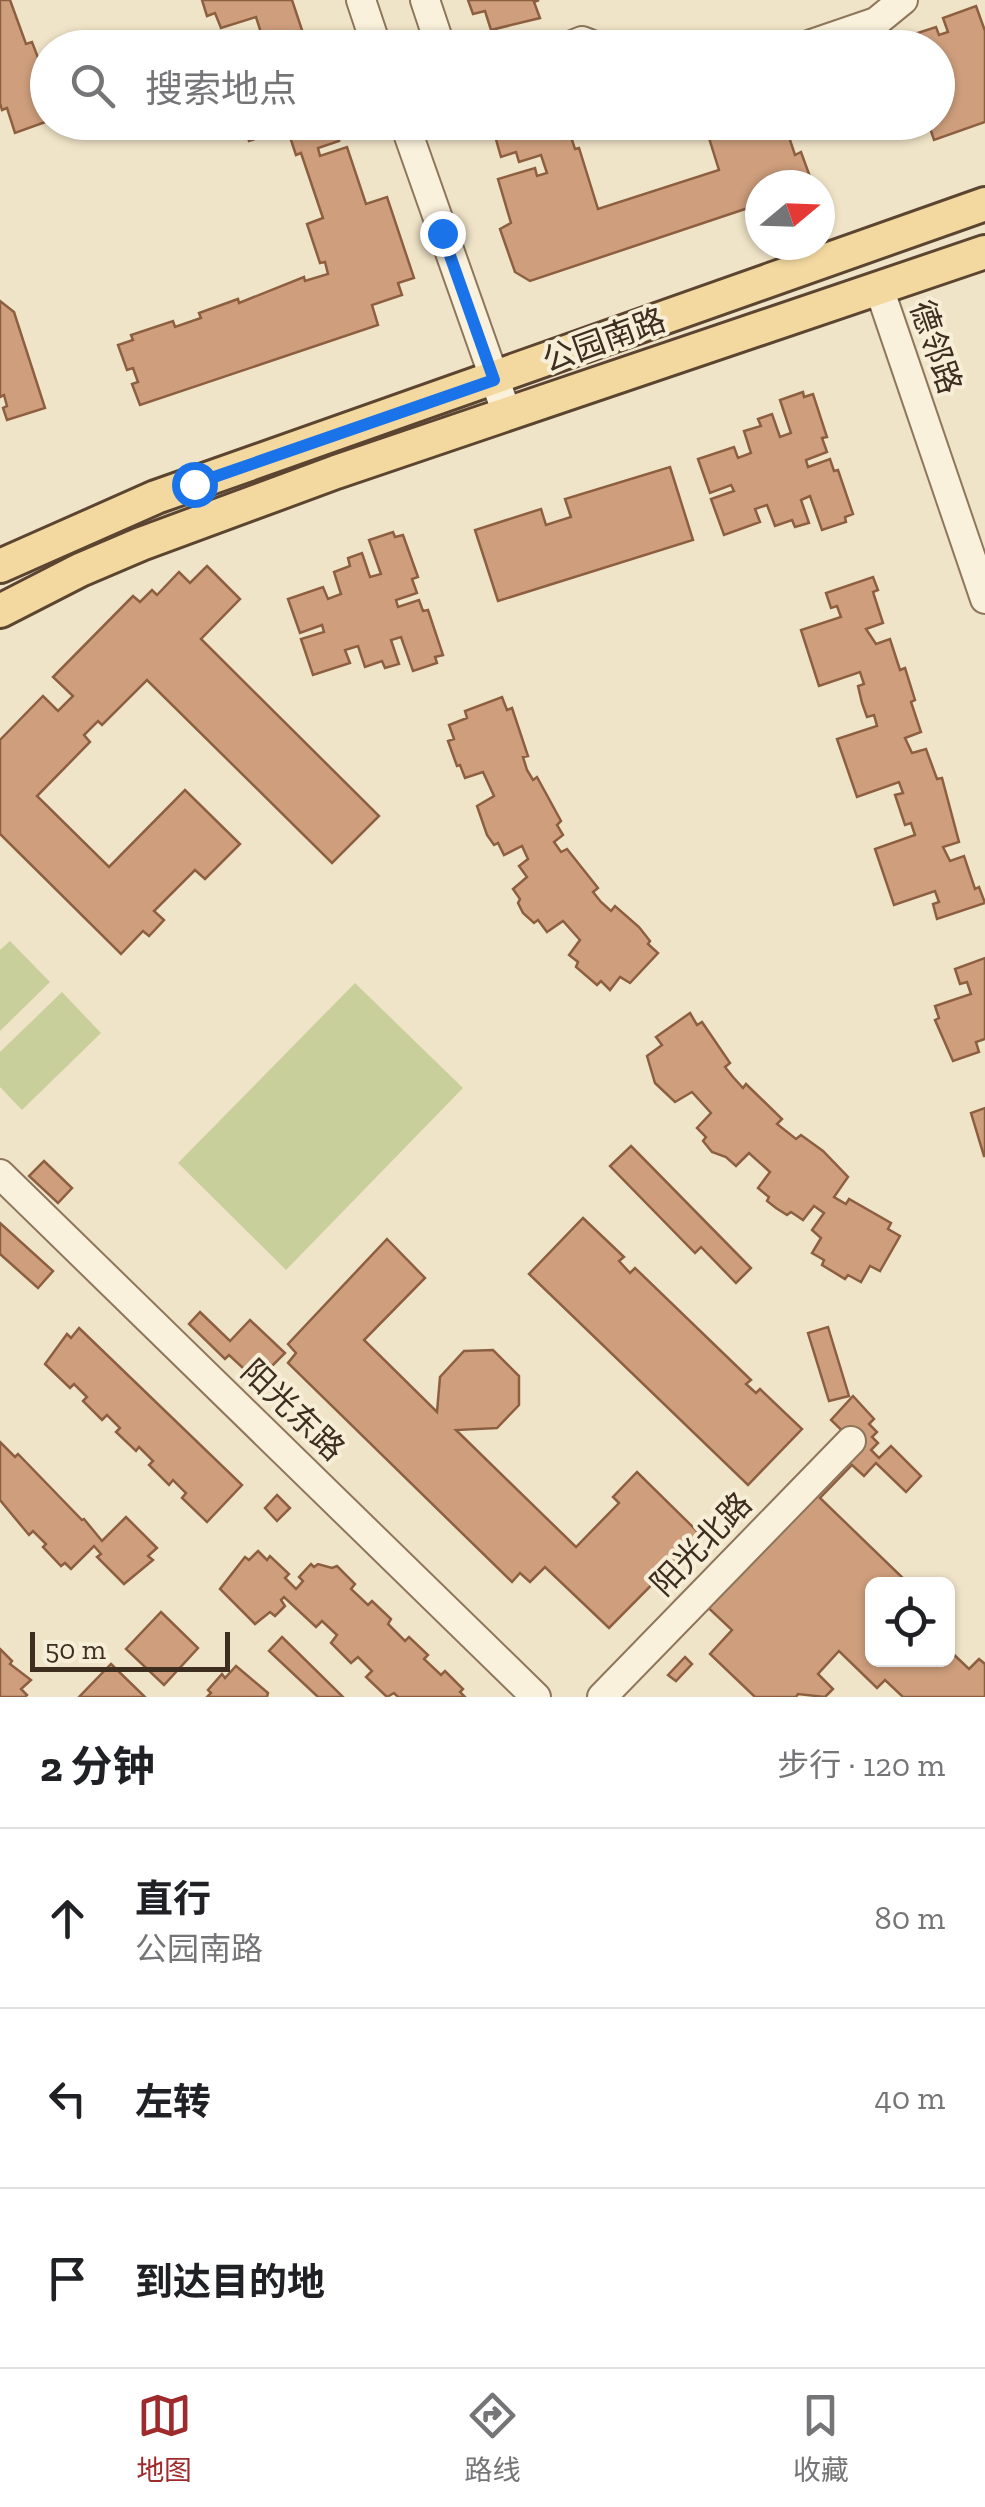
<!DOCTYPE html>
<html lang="zh">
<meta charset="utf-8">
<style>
:root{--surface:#fff;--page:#f2f2f2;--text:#202124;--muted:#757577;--line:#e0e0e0;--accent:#9e2a2b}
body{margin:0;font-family:"Zilla Slab","Noto Sans SC",serif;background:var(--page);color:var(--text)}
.controls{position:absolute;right:30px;bottom:30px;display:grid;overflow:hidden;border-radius:15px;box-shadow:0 2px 8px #0004}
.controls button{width:90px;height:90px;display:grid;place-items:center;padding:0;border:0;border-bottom:2px solid var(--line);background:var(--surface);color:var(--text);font:50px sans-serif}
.compass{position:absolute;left:745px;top:170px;width:90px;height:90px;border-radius:50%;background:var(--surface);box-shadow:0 2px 8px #0004;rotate:71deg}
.scale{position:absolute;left:30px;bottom:25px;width:200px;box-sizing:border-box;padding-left:10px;border:5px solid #3d2e20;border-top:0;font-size:28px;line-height:35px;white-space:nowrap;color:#3d2e20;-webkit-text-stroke:8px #f7eed8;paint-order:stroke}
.stop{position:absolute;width:30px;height:30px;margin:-22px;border:8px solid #1a73e8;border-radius:50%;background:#fff}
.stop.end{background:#1a73e8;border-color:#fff;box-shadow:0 2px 10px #0008}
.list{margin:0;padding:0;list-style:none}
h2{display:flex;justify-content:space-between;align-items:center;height:130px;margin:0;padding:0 40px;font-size:42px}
h2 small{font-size:32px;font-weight:400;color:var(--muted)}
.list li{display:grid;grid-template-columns:65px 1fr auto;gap:30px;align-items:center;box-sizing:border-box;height:180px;padding:0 40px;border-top:2px solid var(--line)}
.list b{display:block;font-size:38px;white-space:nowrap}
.list p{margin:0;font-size:32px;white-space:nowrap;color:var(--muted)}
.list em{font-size:32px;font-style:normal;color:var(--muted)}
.icon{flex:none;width:55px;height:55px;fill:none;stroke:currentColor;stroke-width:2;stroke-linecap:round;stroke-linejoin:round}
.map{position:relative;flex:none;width:985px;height:1697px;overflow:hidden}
.search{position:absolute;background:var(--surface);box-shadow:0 2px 8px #0004;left:30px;right:30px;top:30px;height:110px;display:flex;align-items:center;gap:25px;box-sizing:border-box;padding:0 35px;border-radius:55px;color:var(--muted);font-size:38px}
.sheet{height:670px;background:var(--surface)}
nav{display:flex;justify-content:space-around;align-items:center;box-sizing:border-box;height:140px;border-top:2px solid var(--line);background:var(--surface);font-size:28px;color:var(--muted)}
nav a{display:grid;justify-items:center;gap:5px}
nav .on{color:var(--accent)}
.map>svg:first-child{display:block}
</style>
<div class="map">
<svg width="985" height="1697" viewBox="0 0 985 1697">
<rect width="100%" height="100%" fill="#f0e4c8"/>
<g fill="#c9cf9b">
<polygon points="10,941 50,982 0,1031 0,950"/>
<polygon points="355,983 463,1088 286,1270 178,1163"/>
<polygon points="62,992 101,1033 22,1110 0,1087 0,1052"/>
</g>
<g fill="#cf9f7d" stroke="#8d5f41" stroke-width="2.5">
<polygon points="0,0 10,0 26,44 32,42 42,68 35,71 48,108 48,121 15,133 7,108 2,110 0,103"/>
<polygon points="202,0 292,0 308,48 266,48 256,17 221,28 215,13 207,16"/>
<polygon points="468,0 539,0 534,2 540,18 491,30 485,11 473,14"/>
<polygon points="976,6 985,31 985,122 934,140 928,122 938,122 938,48 902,48 899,39 936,27 939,35 948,32 943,18"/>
<polygon points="243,122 332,122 339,141 318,148 320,156 347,147 366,204 387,197 414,278 398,283 402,295 372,305 378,325 140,405 132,384 138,382 133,368 127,370 118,345 133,340 131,335 173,321 175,327 201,318 199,313 238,299 239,303 304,277 305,281 328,274 325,262 320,263 307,224 323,218 301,153 296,155 287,128 249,141"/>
<polygon points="491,122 566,122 575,149 579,148 598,209 719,170 704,122 784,122 795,155 801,152 813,185 760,185 760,204 530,281 515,272 500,229 511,223 498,179 535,168 537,176 547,173 541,155 519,162 516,152 501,157"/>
<polygon points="0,301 14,312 45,408 7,420 3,408 7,406 4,395 0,397"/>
<polygon points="803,392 804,397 813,394 827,437 822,438 827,452 806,460 808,467 830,459 834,471 838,470 853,514 845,517 846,522 822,530 810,496 801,500 809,523 795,527 792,520 775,526 767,505 755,509 760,522 724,535 711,499 734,491 731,485 710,493 698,459 734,447 738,458 751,453 744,431 761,426 758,419 772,414 780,437 791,433 780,400"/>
<polygon points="670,467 693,540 498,601 475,530 541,509 546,525 571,517 565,499"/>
<polygon points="393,532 395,537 403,535 418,577 412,579 417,593 396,600 398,607 419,600 423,611 428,610 443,655 435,657 437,663 413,671 401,637 391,640 399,664 385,668 382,661 365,667 358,646 345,650 350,663 313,675 301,639 324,632 322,625 300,633 288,599 323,587 328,599 341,594 334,572 350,566 348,558 362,553 370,577 381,574 369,540"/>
<polygon points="207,566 240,599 201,639 379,816 332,863 147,680 102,725 98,721 84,735 90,742 37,796 109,867 185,790 240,844 205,879 195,870 154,911 164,920 149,936 143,931 121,954 0,834 0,740 43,696 58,711 73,696 53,677 133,596 140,602 152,590 157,595 179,572 190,583"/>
<polygon points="873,577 878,590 873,592 883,623 866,629 876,644 890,639 900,670 905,668 915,700 911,702 921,732 905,738 912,753 926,749 937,779 942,778 959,842 943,847 950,861 964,856 975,889 979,887 985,903 937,919 933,904 939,902 935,891 894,905 875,849 915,835 911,823 905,825 895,795 903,793 899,782 857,797 837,739 877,726 874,715 867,717 862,703 858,686 864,684 860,672 819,686 801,630 841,617 837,606 831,608 826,593"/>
<polygon points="502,697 507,710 512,708 528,756 523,757 527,770 533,780 537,777 561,821 557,825 563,835 554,842 561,852 567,849 598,888 593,892 601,902 611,911 615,906 639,927 650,941 648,944 658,953 630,983 620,977 610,990 601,981 597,985 576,967 578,962 569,955 580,940 563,921 547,932 538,920 534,923 523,913 518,903 520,899 513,889 527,877 519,866 528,859 522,846 504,855 498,843 494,845 487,835 477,806 494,796 483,772 465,778 460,765 457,766 448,741 454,739 449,725 467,718 465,711"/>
<polygon points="985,958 985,1039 976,1042 979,1052 953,1061 935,1020 939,1018 935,1006 971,994 967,982 960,984 955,969"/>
<polygon points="690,1013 697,1025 702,1022 730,1063 725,1067 733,1077 743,1088 746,1084 749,1087 782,1119 777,1124 796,1139 801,1135 823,1151 848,1177 834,1197 846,1204 849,1199 891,1223 888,1229 900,1236 880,1271 870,1266 861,1282 848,1275 845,1279 822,1265 824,1260 812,1253 821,1238 812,1230 824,1213 814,1206 803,1220 791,1212 787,1215 776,1208 767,1201 769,1197 758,1188 770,1172 749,1153 736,1166 726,1157 712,1152 703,1141 706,1137 697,1128 711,1113 692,1092 675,1102 655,1083 647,1056 662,1045 656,1037"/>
<polygon points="985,1108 985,1156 984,1156 971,1113"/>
<polygon points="631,1146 751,1268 736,1283 701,1247 695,1253 610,1166"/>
<polygon points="44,1161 72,1188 58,1203 29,1176"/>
<polygon points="583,1218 624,1257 619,1261 630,1273 635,1268 751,1380 746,1384 756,1393 760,1389 802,1429 748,1485 529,1274"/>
<polygon points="0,1223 53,1271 38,1288 0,1254"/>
<polygon points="387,1239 425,1278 364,1340 437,1412 440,1377 464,1351 493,1350 519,1376 519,1405 497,1428 456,1430 576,1547 619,1503 613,1497 637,1472 701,1535 609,1628 545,1567 530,1582 520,1573 512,1582 288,1363 296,1353 288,1344"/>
<polygon points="200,1312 230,1341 250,1320 285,1353 257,1381 229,1355 225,1359 189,1324"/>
<polygon points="828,1327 849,1396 829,1401 808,1333"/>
<polygon points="79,1328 242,1485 207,1522 182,1498 186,1493 173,1480 169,1485 149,1465 153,1461 139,1447 136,1451 116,1432 120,1428 107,1415 102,1420 83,1401 87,1397 74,1384 70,1388 45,1364 67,1334 71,1338"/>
<polygon points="853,1396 874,1419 869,1424 877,1432 872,1437 878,1443 871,1450 879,1458 891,1446 921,1476 906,1492 876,1463 864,1476 852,1465 820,1498 907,1582 905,1584 872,1584 872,1660 948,1660 948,1649 969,1669 979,1659 985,1664 985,1697 903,1697 885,1680 877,1688 839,1651 818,1674 833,1689 825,1697 798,1694 796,1697 755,1697 710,1654 732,1630 700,1600 853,1441 831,1420"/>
<polygon points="0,1442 15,1457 18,1454 82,1520 84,1519 102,1541 126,1517 157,1548 148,1556 153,1560 124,1584 97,1557 101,1554 94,1546 71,1569 65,1563 61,1566 43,1547 46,1544 33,1531 29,1535 0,1500"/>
<polygon points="277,1495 290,1508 277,1521 265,1508"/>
<polygon points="258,1551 267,1560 270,1556 289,1574 285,1578 296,1589 303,1581 299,1577 311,1564 314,1567 318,1564 332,1568 337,1566 355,1584 351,1589 368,1605 372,1601 391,1619 388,1624 405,1641 409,1637 428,1655 424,1659 441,1675 445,1671 463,1689 460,1692 465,1697 398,1697 394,1693 387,1697 366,1677 372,1671 358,1657 351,1663 331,1643 337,1635 322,1621 316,1627 284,1597 281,1600 285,1606 275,1616 270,1612 255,1624 220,1589 245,1557 249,1560"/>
<polygon points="161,1612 198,1648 164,1685 126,1649"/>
<polygon points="282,1637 343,1697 318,1697 269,1651"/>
<polygon points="0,1649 12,1661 10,1664 31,1680 21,1689 27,1695 25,1697 0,1697"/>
<polygon points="685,1657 692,1664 676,1681 668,1675"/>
<polygon points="111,1664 145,1697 79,1697"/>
<polygon points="236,1666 268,1693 267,1697 207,1697 211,1693 208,1690 222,1674 225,1678"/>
</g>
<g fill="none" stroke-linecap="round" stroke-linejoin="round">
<defs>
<g id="minor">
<polyline points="361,0 377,48"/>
<polyline points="425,0 441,48"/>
<polyline points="565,48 582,41 600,48"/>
<polyline points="800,48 876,22 903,0"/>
<polyline points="404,122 507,414"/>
<polyline points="879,288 985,599"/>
<polyline points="0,1174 536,1697"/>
<polyline points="602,1697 851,1441"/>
</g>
<g id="major">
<polyline points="0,566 156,497 985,204"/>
<polyline points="0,611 80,570 141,544 336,472 985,252"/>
</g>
</defs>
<use href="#minor" stroke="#8d765c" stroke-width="32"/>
<use href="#major" stroke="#5b4430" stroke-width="38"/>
<use href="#minor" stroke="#faf1dc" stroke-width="28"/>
<use href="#major" stroke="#f3d9a0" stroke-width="32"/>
</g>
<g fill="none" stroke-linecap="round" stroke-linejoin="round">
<polyline stroke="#1a73e8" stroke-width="12" points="194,484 494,380 442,233"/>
</g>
<g text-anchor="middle" stroke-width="8" stroke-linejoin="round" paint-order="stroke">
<g font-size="32" fill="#3d2e20" stroke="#f7eed8">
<text transform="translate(604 340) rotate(-20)" y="11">公园南路</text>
<text transform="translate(936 347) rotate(71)" y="11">德邻路</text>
<text transform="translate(293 1410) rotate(44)" y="11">阳光东路</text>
<text transform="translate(701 1544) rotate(-46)" y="11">阳光北路</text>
</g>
</g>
</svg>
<div class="controls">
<button><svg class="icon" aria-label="locate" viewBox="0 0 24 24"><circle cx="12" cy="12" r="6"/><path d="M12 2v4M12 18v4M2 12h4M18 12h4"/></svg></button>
</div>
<svg class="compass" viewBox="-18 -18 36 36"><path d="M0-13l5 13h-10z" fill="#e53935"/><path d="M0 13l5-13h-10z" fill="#757577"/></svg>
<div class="scale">50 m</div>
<div class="stop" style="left:194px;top:484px"></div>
<div class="stop end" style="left:442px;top:233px"></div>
<div class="search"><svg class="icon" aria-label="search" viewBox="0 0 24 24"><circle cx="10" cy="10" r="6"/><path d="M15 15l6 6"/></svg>搜索地点</div>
</div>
<section class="sheet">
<h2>2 分钟<small>步行 · 120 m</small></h2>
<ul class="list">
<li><svg class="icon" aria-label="ahead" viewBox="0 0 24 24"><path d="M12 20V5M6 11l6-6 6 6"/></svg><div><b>直行</b><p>公园南路</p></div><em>80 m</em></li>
<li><svg class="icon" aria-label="left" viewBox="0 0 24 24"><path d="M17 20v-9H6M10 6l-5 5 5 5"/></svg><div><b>左转</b></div><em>40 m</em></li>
<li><svg class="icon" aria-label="arrive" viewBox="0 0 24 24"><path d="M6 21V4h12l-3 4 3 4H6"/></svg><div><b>到达目的地</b></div></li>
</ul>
</section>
<nav>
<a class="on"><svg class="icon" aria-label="map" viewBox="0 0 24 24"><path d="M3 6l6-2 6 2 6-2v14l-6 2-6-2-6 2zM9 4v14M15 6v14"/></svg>地图</a>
<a><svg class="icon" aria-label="directions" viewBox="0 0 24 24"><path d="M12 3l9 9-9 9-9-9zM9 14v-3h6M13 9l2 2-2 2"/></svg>路线</a>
<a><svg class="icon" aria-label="saved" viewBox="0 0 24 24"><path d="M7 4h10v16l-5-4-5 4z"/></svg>收藏</a>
</nav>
